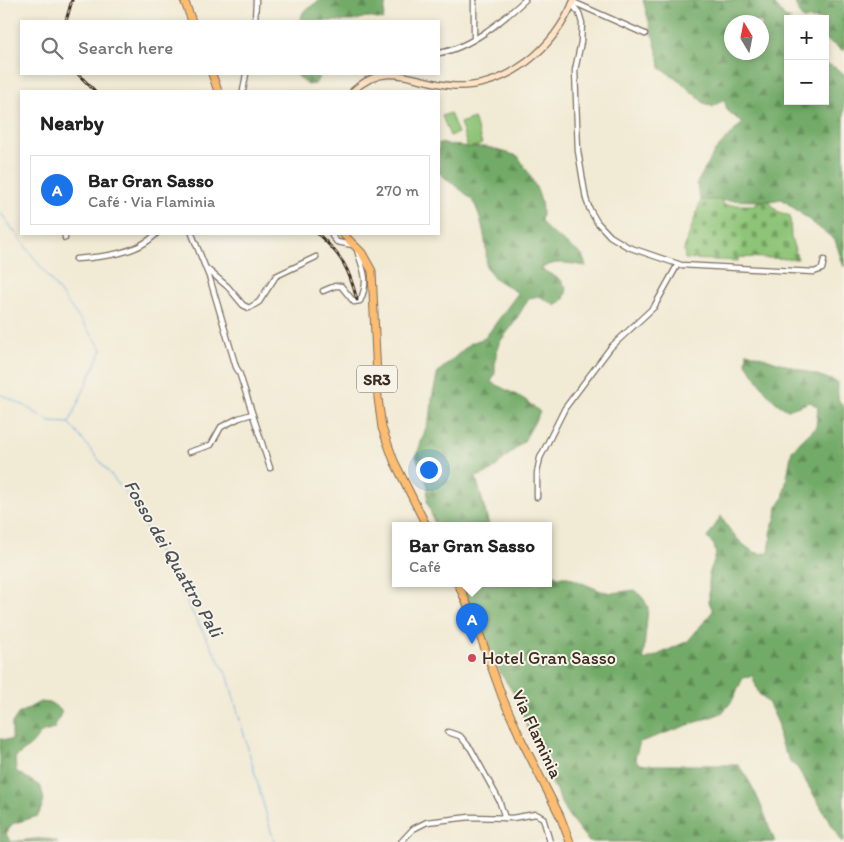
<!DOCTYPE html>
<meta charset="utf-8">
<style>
:root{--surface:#fff;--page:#f2f2f2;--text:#222;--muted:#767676;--line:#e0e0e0;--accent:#1a73e8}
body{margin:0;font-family:Itim,sans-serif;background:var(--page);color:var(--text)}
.controls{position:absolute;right:15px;top:15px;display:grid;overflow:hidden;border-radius:0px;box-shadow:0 2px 8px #0003}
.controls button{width:45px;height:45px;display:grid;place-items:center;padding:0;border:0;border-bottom:1px solid var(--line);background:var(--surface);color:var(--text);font:25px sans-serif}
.compass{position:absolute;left:724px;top:15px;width:45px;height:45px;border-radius:50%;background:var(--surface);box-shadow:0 2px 8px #0003;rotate:350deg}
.you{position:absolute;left:428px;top:469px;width:18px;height:18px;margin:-12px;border:4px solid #fff;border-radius:50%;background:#1a73e8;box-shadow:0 0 0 8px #1a73e833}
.badge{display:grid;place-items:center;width:32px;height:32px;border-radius:50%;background:var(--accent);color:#fff;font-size:16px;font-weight:700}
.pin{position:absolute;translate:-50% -41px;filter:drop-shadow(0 1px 2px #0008)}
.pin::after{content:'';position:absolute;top:26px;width:18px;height:15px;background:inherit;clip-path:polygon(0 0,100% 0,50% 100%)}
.popup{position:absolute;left:392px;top:522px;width:160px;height:65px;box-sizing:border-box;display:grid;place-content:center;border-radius:0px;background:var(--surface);filter:drop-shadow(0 1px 4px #0005);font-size:16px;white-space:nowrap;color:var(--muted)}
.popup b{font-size:19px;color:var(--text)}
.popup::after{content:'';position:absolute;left:50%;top:100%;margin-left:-10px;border:10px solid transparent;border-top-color:var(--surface)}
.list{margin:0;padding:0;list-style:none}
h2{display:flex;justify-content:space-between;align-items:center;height:65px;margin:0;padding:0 20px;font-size:21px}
h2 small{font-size:16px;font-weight:400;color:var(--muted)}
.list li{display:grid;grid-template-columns:32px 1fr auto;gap:15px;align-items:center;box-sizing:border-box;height:70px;margin:0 10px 10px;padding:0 10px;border:1px solid var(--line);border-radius:0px}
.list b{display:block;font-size:19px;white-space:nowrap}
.list p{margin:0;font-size:16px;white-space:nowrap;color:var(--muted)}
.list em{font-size:16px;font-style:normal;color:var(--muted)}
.icon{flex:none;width:28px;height:28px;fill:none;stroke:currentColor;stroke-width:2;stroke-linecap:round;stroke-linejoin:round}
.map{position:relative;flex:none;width:844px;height:842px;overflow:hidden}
.search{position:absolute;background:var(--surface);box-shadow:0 2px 8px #0003;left:20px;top:20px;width:420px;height:55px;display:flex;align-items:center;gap:12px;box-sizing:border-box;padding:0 18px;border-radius:0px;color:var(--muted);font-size:19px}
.panel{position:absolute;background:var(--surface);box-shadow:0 2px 8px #0003;left:20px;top:90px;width:420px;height:145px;border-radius:0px}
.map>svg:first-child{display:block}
</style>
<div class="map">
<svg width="844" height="842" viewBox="0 0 844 842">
<defs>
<pattern id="forest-firs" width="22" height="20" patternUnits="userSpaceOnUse" patternTransform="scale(1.25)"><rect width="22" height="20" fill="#72aa68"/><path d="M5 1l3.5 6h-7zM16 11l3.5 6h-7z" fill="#5f8b55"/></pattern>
<pattern id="cemetery-stones" width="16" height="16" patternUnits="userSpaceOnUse" patternTransform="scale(1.25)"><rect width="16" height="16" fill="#8dc477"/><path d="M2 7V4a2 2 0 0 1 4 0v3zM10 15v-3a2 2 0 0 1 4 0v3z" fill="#749f61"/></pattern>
</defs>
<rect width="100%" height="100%" fill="#f7f3e8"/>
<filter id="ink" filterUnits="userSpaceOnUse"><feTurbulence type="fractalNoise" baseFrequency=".02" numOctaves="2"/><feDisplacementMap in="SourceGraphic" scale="10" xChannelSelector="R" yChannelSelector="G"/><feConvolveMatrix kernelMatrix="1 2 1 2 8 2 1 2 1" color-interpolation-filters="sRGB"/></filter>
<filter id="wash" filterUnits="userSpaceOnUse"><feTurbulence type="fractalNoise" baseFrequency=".0096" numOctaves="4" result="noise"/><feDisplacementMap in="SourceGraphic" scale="20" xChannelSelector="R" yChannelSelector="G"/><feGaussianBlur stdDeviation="1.12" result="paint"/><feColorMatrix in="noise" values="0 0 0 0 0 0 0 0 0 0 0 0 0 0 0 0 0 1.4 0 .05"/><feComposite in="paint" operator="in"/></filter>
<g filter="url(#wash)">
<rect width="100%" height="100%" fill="#f1ead4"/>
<g fill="url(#forest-firs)" stroke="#566a43" fill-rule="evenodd">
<polygon points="320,0 386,0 383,20 366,17 353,21 299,21 304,11"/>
<path d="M643,0H771L785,17L792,19H788V101H825V63L836,68L844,75V267L835,240L782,199L769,201L701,200L698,193L697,183L715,151L742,123L727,110L724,99L713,107L704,103L676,78L660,68L659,58ZM732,22H762V52H732Z"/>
<polygon points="794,0 844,0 844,51 825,39 825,19 803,19 799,14"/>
<polygon points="297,74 317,74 320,76 315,84 308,85 299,77"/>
<path d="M439,143L467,147H487L518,156C530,176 546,197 541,221L548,230L582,255L586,266C569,264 556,259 541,269L561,280L567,289L564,299L556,306L539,296L529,298L512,326L499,343L495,362V373L491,382L524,399L540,412L524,441L490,472L476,477L489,525H435L427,501L428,486L416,457L431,413L432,398L438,372L471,343L485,338L518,293L494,278L486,266C488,249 482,216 473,201C469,195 445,178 439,173Z"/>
<path d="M747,352L838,382C838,391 836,401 844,407V842H842L797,767L791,763L781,744L779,738L778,723L769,704L759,694L752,675L750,677L743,678L732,701L722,713L640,742L635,758L639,764L646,765H738C756,787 765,816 775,842H589L568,815L561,803L557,790L546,777L516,697L498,669L494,656L450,583H548V572L558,577H568L601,591L612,593L635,590L643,598L648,607L643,660L653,657L688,641L713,611L709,602V574L716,555L714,545L707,538L721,516C726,527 744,549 757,553C760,554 765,553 769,553L772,527L776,517L777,507L783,499L792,450L816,427L818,407L810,402L788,410C769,402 758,379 746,363Z"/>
<path d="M40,702L51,703L62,711L54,729L41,733L32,744L15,758L16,771L41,787L44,801L38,816L12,824L6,834L11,842C28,841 42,835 58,842H0V739L12,740V723L18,714Z"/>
</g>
<polygon fill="url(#cemetery-stones)" stroke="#64774a" points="701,200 722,200 723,205 757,205 757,202 769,201 777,211 790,216 791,238 798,259 738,257 738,261 685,259 684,249"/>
<g fill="#8dc477" stroke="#64774a">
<polygon points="450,113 458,133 450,136 442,116"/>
<polygon points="474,118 482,144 468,148 460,123"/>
</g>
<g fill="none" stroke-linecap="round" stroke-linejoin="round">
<g stroke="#76afe6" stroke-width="1">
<polyline points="0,212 102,349 69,423 128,496 228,677 274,842"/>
<polyline points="0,394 25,406 50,422 69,423"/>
</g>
</g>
</g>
<g filter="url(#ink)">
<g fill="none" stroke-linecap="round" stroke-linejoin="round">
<defs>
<g id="street">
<polyline points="573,2 645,34"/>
<polyline points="572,4 579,13 582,23 581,42 575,70 578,151 586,199 590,210 597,222 610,236 628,247 681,265 814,272 822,269 824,260"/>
<polyline points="255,21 256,0"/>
<polyline points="474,38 474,0"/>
<path d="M439,53C470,48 502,21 525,0"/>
<polyline points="243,91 246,74"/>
<polyline points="65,234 65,238"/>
<polyline points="192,234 210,279 236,367 239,372 270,468"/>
<polyline points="332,236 337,242 353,245"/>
<path d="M76,259C102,257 137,254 156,234"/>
<polyline points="207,269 228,287 243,305 249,308 259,302 276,276 316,257"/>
<path d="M323,291L335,286H341L354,302L360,301C370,280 363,270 357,250"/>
<polyline points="189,452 211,445 221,427 239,418 252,414"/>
<polyline points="537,497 537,473 540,458 565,408 611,347 654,307 678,264"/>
<polyline points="448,732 460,736 471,749 499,800 505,818"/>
<polyline points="401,842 413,829 427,822 470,817 512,818 536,814 543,818 550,842"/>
</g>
<path id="secondary" d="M353,91C388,58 417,84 454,86C509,88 554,48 574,0"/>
<g id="primary">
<polyline points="184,0 192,21"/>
<polyline points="212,74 218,91"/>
<polyline points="343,234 362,253 372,271 378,398 382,428 394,461 426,525"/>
<polyline points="458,583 477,627 503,699 522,741 560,816 570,842"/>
</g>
</defs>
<use href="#street" stroke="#7b6d5e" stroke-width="7"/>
<use href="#secondary" stroke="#7b6d5e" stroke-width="8"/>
<use href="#primary" stroke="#7b6d5e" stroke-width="9"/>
<use href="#street" stroke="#fff" stroke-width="4.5"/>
<use href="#secondary" stroke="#fee4c5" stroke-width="5.5"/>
<use href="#primary" stroke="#fdbc6f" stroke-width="7"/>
<defs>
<g id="rail">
<polyline points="66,21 72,0"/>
<polyline points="78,74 95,91"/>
<path d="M318,234C342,256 349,268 357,300"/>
</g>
</defs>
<use href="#rail" stroke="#3b2a1e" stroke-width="3"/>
<use href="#rail" stroke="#f7f3e8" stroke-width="1" stroke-dasharray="4" stroke-linecap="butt"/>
</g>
</g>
<circle fill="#d1495b" stroke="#f7f3e8" stroke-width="2" cx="472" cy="658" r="5"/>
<g text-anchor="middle" stroke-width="4" stroke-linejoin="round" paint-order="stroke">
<rect fill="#f7f3e8" stroke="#73665b" stroke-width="1" x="357" y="365.5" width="40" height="27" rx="4"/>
<g font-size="16" font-weight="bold" fill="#3b2a1e">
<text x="377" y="385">SR3</text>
</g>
<g font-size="18" fill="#3b2a1e" stroke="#f7f3e8" text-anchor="start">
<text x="482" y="664">Hotel Gran Sasso</text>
</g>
<g font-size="18" fill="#3b2a1e" stroke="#f7f3e8">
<text transform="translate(537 734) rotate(65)" y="6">Via Flaminia</text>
</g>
<g font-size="19" font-style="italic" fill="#4d525a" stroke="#f7f3e8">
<text transform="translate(174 558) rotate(60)" y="7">Fosso dei Quattro Pali</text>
</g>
</g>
</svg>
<div class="controls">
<button>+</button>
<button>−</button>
</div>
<svg class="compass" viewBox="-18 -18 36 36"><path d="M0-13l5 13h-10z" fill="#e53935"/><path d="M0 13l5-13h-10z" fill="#767676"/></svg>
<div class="you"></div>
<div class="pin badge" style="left:472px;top:644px">A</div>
<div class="popup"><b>Bar Gran Sasso</b>Café</div>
<div class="search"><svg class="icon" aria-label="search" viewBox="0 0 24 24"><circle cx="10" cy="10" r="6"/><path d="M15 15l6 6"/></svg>Search here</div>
<section class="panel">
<h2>Nearby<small></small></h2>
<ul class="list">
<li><span class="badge">A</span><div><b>Bar Gran Sasso</b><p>Café · Via Flaminia</p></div><em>270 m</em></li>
</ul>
</section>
</div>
